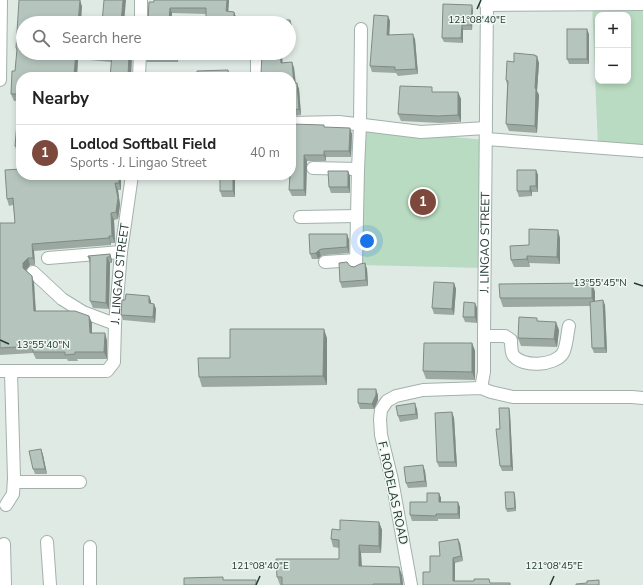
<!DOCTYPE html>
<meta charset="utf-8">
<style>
:root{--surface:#fff;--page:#f6f6f6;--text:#222;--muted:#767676;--line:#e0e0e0;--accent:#7d493c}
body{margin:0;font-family:"Nunito Sans",sans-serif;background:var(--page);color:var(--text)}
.controls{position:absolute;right:12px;top:12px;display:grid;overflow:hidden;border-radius:8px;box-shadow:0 2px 6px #0003}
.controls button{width:36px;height:36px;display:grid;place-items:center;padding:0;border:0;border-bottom:1px solid var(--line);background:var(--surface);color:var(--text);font:20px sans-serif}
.you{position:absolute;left:367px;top:241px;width:14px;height:14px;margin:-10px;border:3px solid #fff;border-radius:50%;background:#1a73e8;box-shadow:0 0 0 6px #1a73e833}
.badge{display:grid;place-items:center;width:26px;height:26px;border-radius:50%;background:var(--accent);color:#fff;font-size:13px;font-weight:700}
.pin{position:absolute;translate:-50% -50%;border:2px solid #fff;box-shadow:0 1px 4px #0006}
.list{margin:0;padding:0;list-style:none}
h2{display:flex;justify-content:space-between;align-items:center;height:52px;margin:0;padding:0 16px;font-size:17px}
h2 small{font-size:13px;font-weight:400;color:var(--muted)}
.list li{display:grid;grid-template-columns:26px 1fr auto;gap:12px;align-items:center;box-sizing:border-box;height:56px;padding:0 16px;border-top:1px solid var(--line)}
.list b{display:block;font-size:15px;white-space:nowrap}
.list p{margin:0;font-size:13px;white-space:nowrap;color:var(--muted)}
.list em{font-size:13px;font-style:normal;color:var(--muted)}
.icon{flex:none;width:22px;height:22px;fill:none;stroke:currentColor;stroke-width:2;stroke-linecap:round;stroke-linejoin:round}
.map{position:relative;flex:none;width:643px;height:585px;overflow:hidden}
.search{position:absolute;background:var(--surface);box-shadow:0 2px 6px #0003;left:16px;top:16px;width:280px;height:44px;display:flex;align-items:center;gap:10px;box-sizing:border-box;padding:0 14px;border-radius:22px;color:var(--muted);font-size:15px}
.panel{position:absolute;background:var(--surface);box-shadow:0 2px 6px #0003;left:16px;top:72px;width:280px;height:108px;border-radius:16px}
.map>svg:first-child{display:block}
</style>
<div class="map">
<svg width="643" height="585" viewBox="0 0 643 585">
<rect width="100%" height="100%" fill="#dfeae5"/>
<g fill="#b9dbc1" fill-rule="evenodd">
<path d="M643,0V150L598,147L592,3ZM598,15H628V81H598Z"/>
<polygon points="364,129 486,140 483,268 362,265"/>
</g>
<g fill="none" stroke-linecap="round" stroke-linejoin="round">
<defs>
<g id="minor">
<polyline points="141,0 141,23"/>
<polyline points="486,5 643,4"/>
<polyline points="257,53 257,77"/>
<polyline points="139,77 140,53"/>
<polyline points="0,80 1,0"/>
<polyline points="291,123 339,122 421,132 486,128"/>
<polyline points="486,139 643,151"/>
<polyline points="313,168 358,169"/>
<polyline points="300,217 357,216"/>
<polyline points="48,258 121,252"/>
<polyline points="325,262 356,260"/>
<polyline points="356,265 358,169 360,125 361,29"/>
<polyline points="33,272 62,299 83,312 115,324"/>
<path d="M484,336H505L511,340C511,345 511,351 513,355C522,368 555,366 563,353C567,346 567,334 569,326"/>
<path id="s1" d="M0,371H107L114,362L115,324L121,252L132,175"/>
<path id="s2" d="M481,388L484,372V336L487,0"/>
<polyline points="14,482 80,482"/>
<polyline points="6,505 13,494 14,478 11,372"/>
<polyline points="47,542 50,585"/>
<polyline points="4,544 5,585"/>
<polyline points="90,547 90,585"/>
<polyline points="411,585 392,480 381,435 380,419 381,410 387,401 396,396 423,390 481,388 491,392 513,397 632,397 643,398"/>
</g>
</defs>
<use href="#minor" stroke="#a2b1ac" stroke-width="14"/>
<use href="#minor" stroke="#fff" stroke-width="12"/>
</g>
<g fill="#9ca9a3" fill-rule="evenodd">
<path d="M80,0L82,7L23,53H132L131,77H21V101H14L11,94L15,71L17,51L16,48ZM78,59L112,62L110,77L77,75Z"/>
<polygon points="229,0 228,11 234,12 236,18 250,20 290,20 292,26 292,38 289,38 289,23 207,23 206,20 206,14 172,13 171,23 149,23 148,20 154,2"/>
<polygon points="473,10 472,30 463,30 463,43 444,42 442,38"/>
<polygon points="388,16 390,21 389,35 415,39 418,74 398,76 396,73 372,72 370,66"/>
<polygon points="589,34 589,64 569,64 567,59"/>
<polygon points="178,53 178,62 147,62 145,56"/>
<polygon points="535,55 539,63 537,91 539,95 537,133 509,131 506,124 507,85 506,80 514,62"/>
<polygon points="292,62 294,68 296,83 299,89 301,115 291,116 291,77 261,74 283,63"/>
<polygon points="433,92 458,92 461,99 461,122 440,123 401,121 398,114"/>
<polygon points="21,124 21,154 17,153 15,146"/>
<polygon points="291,124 325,127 352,134 351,157 326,157 326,161 307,161 306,196 292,196 289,190"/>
<polygon points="536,170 538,175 538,192 532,192 532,196 519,197 517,191"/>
<polygon points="348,171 350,176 350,193 331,193 329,187"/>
<polygon points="21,175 121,175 121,190 118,190 120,205 118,219 114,220 115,243 111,243 111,245 34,251 35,265 30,265 26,270 32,276 34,283 36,311 89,316 92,323 92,333 107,340 107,359 77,359 78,361 68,361 67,359 36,359 33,353 0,355 0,223 15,223 13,205 9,206 7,199"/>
<polygon points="235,175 235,197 222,197 220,191"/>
<polygon points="347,234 349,240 349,253 325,255 321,256 318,259 312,259 310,254"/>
<polygon points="560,238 560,264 529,263 530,267 514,267 511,260"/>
<polygon points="110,254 112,260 112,263 110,263 109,309 93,308 90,301 90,264 88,257"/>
<polygon points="365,263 367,269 368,286 342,288 340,282 350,266 354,267"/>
<polygon points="454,283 456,289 454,315 434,314 432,308"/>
<polygon points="592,283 595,292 595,301 605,305 607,353 594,353 592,348 590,306 503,307 500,298"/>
<polygon points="151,301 151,303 154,304 156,309 155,323 123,320 121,315"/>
<polygon points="475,303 477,308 477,323 465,322 463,317"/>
<polygon points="538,321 559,330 557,347 521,346 518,338"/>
<polygon points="327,338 327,385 202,387 199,377 230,358"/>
<polygon points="472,343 475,351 475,380 426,379 423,371"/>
<polygon points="378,395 378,400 374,409 360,409 358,403"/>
<polygon points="509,408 510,413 513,471 502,471 500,466 500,429"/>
<polygon points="417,409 418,419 400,422 398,416"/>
<polygon points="452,412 454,418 457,467 439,467 437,462"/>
<polygon points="41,449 43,455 47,474 35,474 33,469"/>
<polygon points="423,465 425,471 427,487 408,488 406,483"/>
<polygon points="514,492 515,495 516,511 507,512 506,509"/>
<polygon points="439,493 441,498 441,502 460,507 460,519 438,519 438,521 412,521 410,515"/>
<polygon points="379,522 382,530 381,553 361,553 362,567 402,575 403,585 280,585 277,577 339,559 339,548 333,547 331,539 340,530"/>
<polygon points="460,543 463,561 455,563 455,581 491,583 510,583 510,585 423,585 440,556"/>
</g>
<g fill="#7f8a85">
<polygon points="80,0 82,7 81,23 78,23"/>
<polygon points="123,0 126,0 124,23 121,23"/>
<polygon points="227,0 229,0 228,17 226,11"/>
<polygon points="472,5 473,10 472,30 471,25"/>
<polygon points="170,8 172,13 171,23 170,23 169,21"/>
<polygon points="234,12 236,17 236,23 234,23"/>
<polygon points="388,16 390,21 389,41 387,35"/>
<polygon points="290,20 292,26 292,38 290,32"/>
<polygon points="462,25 463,30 463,43 461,38"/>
<polygon points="587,29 589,34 589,64 587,59"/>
<polygon points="413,34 415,39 418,74 416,69"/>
<polygon points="76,53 78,59 77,77 74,74"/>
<polygon points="129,53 132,53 131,77 128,77"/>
<polygon points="176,53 178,53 178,62 176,57"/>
<polygon points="280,53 282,53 283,69 281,63"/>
<polygon points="535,55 537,60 537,56 539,63 537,91 539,95 537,133 535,126"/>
<polygon points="292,62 294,68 296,89 294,83"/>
<polygon points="297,83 299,89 301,115 299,109"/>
<polygon points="458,92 461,99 461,122 458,115"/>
<polygon points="350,128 352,134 351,157 349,151"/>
<polygon points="324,151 326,157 326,161 324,155"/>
<polygon points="304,155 307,161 306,196 304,190"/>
<polygon points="536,170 538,175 538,192 536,186"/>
<polygon points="348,171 350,176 350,193 348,187"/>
<polygon points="119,175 121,175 121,190 119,183"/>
<polygon points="233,175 235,175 235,197 233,191"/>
<polygon points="115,183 118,190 120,205 118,219 116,212"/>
<polygon points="530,186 532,192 532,196 530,191"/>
<polygon points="111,213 114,220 115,243 112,236"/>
<polygon points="558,230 560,238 560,264 557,257"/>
<polygon points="347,234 349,240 349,253 347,247"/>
<polygon points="109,236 111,243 111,245 109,238"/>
<polygon points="32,244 34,251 35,265 33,258"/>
<polygon points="319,250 321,256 318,259 316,253"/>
<polygon points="110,254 112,260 112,263 110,257"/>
<polygon points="527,256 529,263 530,267 527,259"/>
<polygon points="107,257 110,263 109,309 106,303"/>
<polygon points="28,258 30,265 26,270 23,268 23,263"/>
<polygon points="365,263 367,269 368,286 366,280"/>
<polygon points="32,276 34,283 36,318 34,311"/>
<polygon points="454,283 456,289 454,315 452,309"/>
<polygon points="592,283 595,292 595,306 592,298"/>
<polygon points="149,296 151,301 151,309 149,303"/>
<polygon points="603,300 605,305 607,353 605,348"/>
<polygon points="475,303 477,308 477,323 475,317"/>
<polygon points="154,304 156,309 155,323 153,317"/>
<polygon points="89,316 92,323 92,340 90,333"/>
<polygon points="556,322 559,330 557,347 554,339"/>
<polygon points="324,329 327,338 327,385 323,376"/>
<polygon points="105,333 107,340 107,359 104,352"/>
<polygon points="472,343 475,351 475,380 472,372"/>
<polygon points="376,389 378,395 378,400 374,409 372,404"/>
<polygon points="415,403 417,409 418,419 416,414"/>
<polygon points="509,408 510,413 513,471 511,466"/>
<polygon points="452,412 454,418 457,467 455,462"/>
<polygon points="41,449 43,455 47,474 45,469"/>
<polygon points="423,465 425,471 427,487 425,481"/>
<polygon points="514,492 515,495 516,511 515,508"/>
<polygon points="439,493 441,498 441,507 439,502"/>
<polygon points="458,502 460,507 460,519 458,514"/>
<polygon points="379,522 382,530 381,553 379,546"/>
<polygon points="458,539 460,543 463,561 461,556"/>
<polygon points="359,545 361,553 362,574 359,566"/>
<polygon points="453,558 455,563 455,585 453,581"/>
<polygon points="399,567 402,575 403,585 401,585 401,584"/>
</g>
<g fill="#b5c5be" stroke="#7f8a85">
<polygon points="19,0 80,0 78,23 23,23 23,53 76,53 74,74 110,77 112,55 89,53 129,53 128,77 21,77 21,94 11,94 12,71 15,71 17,49 16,48"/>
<polygon points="104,0 123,0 121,23 102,23"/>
<polygon points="154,0 227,0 226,11 234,12 234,23 214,23 214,20 206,20 206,8 170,8 169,21 148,20 149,2 154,2"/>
<polygon points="443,4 472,5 471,25 462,25 461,38 442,38"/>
<polygon points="374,15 388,16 387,35 413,34 416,69 395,70 395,67 370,66"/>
<polygon points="235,18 250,20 277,18 277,20 290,20 290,32 289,32 289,23 234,23"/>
<rect x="567" y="29" width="20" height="30"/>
<polygon points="145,53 176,53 176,57 145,56"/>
<polygon points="262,53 280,53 281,63 292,62 294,83 297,83 299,109 291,110 291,77 259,77 261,74"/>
<polygon points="514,53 535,55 535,56 537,56 535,88 536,89 535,126 506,124 508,81 506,80 507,61 514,62"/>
<polygon points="228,70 229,76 251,77 197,77 197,71"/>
<polygon points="400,86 432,87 432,92 458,92 458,115 438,116 398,114"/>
<polygon points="17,123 21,124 21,147 15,146"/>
<polygon points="291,124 324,125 324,127 350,128 349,151 324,151 324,155 304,155 304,190 289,190 290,175 291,175"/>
<polygon points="21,169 21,175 119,175 119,183 115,183 118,198 116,212 111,213 112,236 109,236 109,238 32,244 33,258 28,258 23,263 23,268 32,276 34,311 75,311 89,316 90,333 105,333 104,352 75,352 75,354 65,355 65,352 33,352 33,346 0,348 0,223 15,223 13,198 7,199 5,170"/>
<polygon points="517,170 536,170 536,186 530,186 530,191 517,191"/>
<polygon points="328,171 348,171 348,187 329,187"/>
<rect x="220" y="175" width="13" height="16"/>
<polygon points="529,229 558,230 557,257 527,256 527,259 511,260 510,246 529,245"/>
<polygon points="309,234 347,234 347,247 322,249 319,250 316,253 310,254"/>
<polygon points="110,254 110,257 107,257 106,303 90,301 90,257 88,257 88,256"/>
<polygon points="347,262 350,266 354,267 360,264 365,263 366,280 340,282 339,263"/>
<polygon points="434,282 454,283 452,309 432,308"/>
<polygon points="592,283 592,298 500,298 499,284"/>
<polygon points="126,294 149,296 149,303 154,304 153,317 121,315 122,300 125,300"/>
<polygon points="603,300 605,348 592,348 590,302"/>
<polygon points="464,302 475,303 475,317 463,317"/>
<polygon points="519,317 537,318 537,321 556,322 554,339 518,338"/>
<polygon points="230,329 324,329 323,376 199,377 198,358 230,358"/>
<polygon points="424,343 472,343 472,372 423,371"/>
<polygon points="358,389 376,389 376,395 372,404 358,403"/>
<polygon points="415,403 416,414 398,416 396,406"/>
<polygon points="499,408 509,408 511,466 500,466 496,429 500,429"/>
<polygon points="452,412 455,462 437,462 435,413"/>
<polygon points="41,449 45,469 33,469 29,451"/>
<polygon points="423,465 425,481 406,483 404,467"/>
<polygon points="505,492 514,492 515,508 506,509"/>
<polygon points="427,493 439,493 439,502 458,502 458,514 436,514 436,516 410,515 410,502 427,502"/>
<polygon points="340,520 379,522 379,546 359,545 359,566 399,567 401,584 373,584 373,585 282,585 282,577 277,577 276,559 339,559 339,540 331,539 332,529 340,530"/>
<polygon points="458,539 461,556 453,558 453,581 474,581 474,579 489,579 490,583 510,583 510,585 423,585 423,572 430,572 430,556 440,556 439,542"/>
<polygon points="223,577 223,580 256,580 256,585 184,585 184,578"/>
<polygon points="599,580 599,585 576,585 576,584 587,583 587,581"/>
</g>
<path fill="none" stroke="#213932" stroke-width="1.5" d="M477,9L481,0M634,283L643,286M0,340L9,344M256,585L260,576M550,585L554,576"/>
<g text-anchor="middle" stroke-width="3" stroke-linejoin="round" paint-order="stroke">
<g font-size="12" fill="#213932" stroke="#f0f7f3">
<text dy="4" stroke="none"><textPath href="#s2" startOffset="146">J. LINGAO STREET</textPath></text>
<text dy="4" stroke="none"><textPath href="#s1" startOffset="207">J. LINGAO STREET</textPath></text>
<text transform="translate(393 493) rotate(78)" y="4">F. RODELAS ROAD</text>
</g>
</g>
<g font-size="10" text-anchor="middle" fill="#213932" stroke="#f0f7f3" stroke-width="3" stroke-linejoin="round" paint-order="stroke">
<text x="477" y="23">121°08'40"E</text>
<text x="600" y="286">13°55'45"N</text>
<text x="43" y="348">13°55'40"N</text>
<text x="260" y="569">121°08'40"E</text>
<text x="554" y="569">121°08'45"E</text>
</g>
</svg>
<div class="controls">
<button>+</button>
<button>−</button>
</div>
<div class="you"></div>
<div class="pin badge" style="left:423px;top:202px">1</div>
<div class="search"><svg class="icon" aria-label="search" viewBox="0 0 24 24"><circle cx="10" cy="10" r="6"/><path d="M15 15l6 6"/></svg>Search here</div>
<section class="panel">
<h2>Nearby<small></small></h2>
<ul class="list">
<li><span class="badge">1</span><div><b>Lodlod Softball Field</b><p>Sports · J. Lingao Street</p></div><em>40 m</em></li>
</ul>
</section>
</div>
